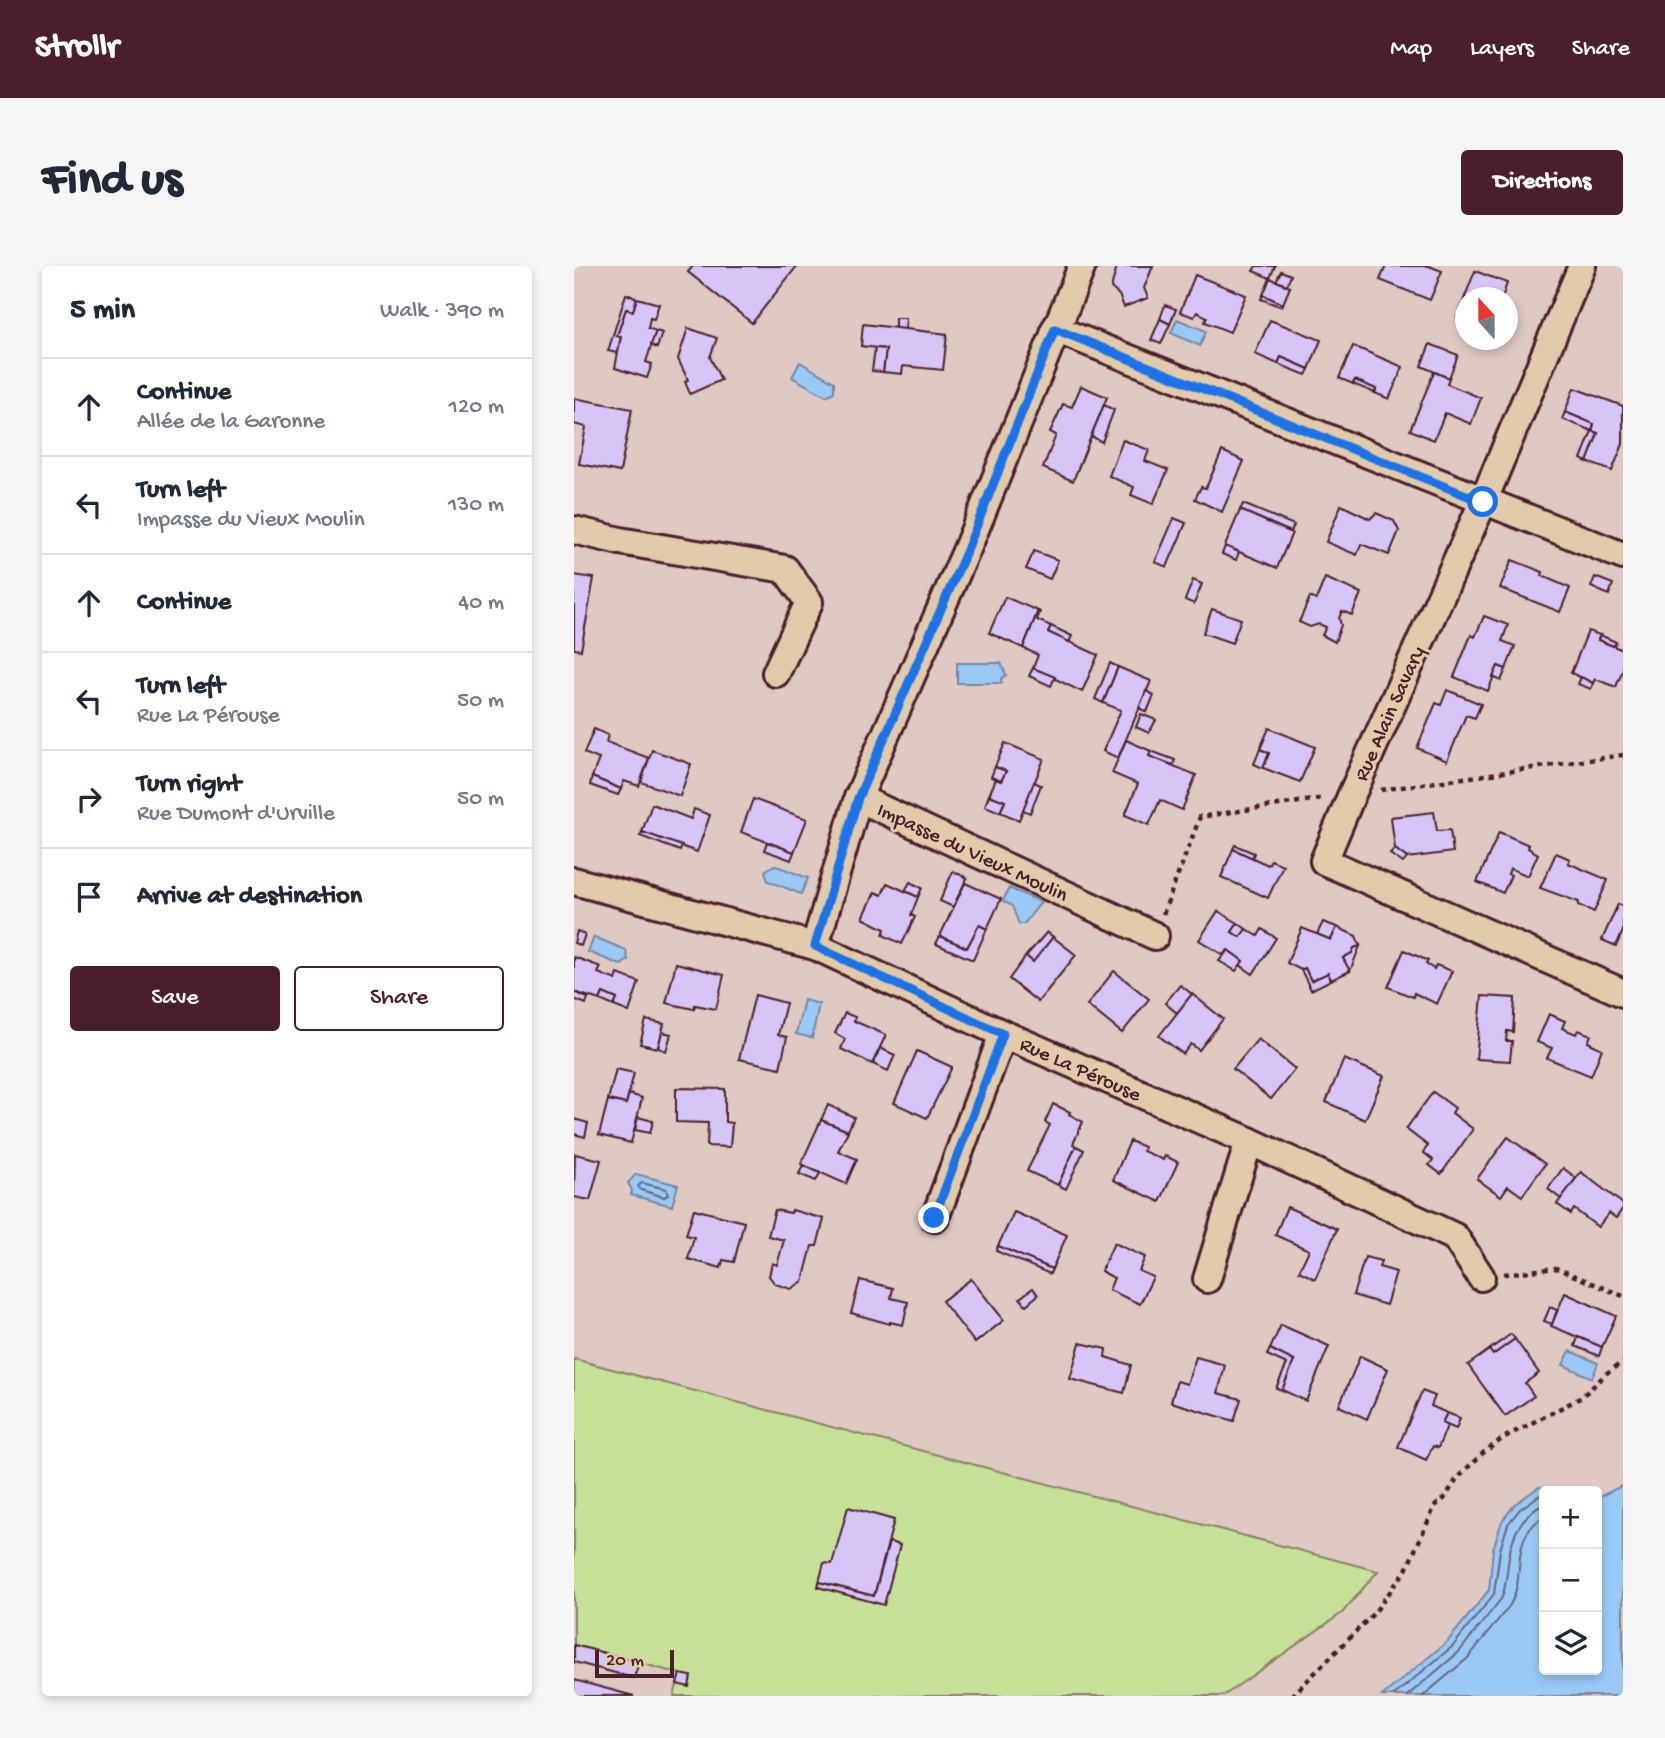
<!DOCTYPE html>
<meta charset="utf-8">
<style>
:root{--surface:#fff;--page:#f6f6f7;--text:#1f2937;--muted:#747a83;--line:#e0e1e3;--accent:#4a1f2b}
body{margin:0;font-family:"Gochi Hand",sans-serif;background:var(--page);color:var(--text)}
.controls{position:absolute;right:21px;bottom:21px;display:grid;overflow:hidden;border-radius:7px;box-shadow:0 4px 10px #0003}
.controls button{width:63px;height:63px;display:grid;place-items:center;padding:0;border:0;border-bottom:2px solid var(--line);background:var(--surface);color:var(--text);font:35px sans-serif}
.compass{position:absolute;left:881px;top:21px;width:63px;height:63px;border-radius:50%;background:var(--surface);box-shadow:0 4px 10px #0003;rotate:339deg}
.scale{position:absolute;left:21px;bottom:18px;width:79px;box-sizing:border-box;padding-left:7px;border:4px solid #4a1f2b;border-top:0;font-size:19px;line-height:24px;white-space:nowrap;color:#4a1f2b;-webkit-text-stroke:5px #e2cbab;paint-order:stroke}
.stop{position:absolute;width:21px;height:21px;margin:-16px;border:5px solid #1a73e8;border-radius:50%;background:#fff}
.stop.end{background:#1a73e8;border-color:#fff;box-shadow:0 2px 7px #0008}
.list{margin:0;padding:0;list-style:none}
h2{display:flex;justify-content:space-between;align-items:center;height:91px;margin:0;padding:0 28px;font-size:30px}
h2 small{font-size:23px;font-weight:400;color:var(--muted)}
.list li{display:grid;grid-template-columns:46px 1fr auto;gap:21px;align-items:center;box-sizing:border-box;height:98px;padding:0 28px;border-top:2px solid var(--line)}
.list b{display:block;font-size:26px;white-space:nowrap}
.list p{margin:0;font-size:23px;white-space:nowrap;color:var(--muted)}
.list em{font-size:23px;font-style:normal;color:var(--muted)}
.actions{display:flex;gap:14px;padding:21px 28px}
.actions a{flex:1;padding:16px 0;border:2px solid var(--accent);border-radius:7px;text-align:center;font-size:24px;color:var(--accent)}
.actions .main{background:var(--accent);color:#fff}
.icon{flex:none;width:38px;height:38px;fill:none;stroke:currentColor;stroke-width:2;stroke-linecap:round;stroke-linejoin:round}
.map{position:relative;flex:none;width:1049px;height:1430px;overflow:hidden;border-radius:7px}
header{display:flex;align-items:center;gap:42px;box-sizing:border-box;height:98px;padding:0 35px;background:var(--accent);color:#fff}
header strong{font-size:33px}
nav{display:flex;gap:38px;margin-inline-start:auto;font-size:24px}
.intro{display:flex;align-items:center;justify-content:space-between;box-sizing:border-box;height:168px;padding:0 42px}
h1{margin:0;font-size:49px}
.button{padding:18px 32px;border-radius:7px;background:var(--accent);color:#fff;font-size:24px;font-weight:700}
main{display:flex;gap:42px;padding:0 42px}
aside{flex:1;background:var(--surface);border-radius:7px;box-shadow:0 4px 10px #0003}
.map>svg:first-child{display:block}
</style>
<header>
<strong>Strollr</strong>
<nav><a>Map</a><a>Layers</a><a>Share</a></nav>
</header>
<div class="intro"><h1>Find us</h1><a class="button">Directions</a></div>
<main>
<aside>
<h2>5 min<small>Walk · 390 m</small></h2>
<ul class="list">
<li><svg class="icon" aria-label="ahead" viewBox="0 0 24 24"><path d="M12 20V5M6 11l6-6 6 6"/></svg><div><b>Continue</b><p>Allée de la Garonne</p></div><em>120 m</em></li>
<li><svg class="icon" aria-label="left" viewBox="0 0 24 24"><path d="M17 20v-9H6M10 6l-5 5 5 5"/></svg><div><b>Turn left</b><p>Impasse du Vieux Moulin</p></div><em>130 m</em></li>
<li><svg class="icon" aria-label="ahead" viewBox="0 0 24 24"><path d="M12 20V5M6 11l6-6 6 6"/></svg><div><b>Continue</b></div><em>40 m</em></li>
<li><svg class="icon" aria-label="left" viewBox="0 0 24 24"><path d="M17 20v-9H6M10 6l-5 5 5 5"/></svg><div><b>Turn left</b><p>Rue La Pérouse</p></div><em>50 m</em></li>
<li><svg class="icon" aria-label="right" viewBox="0 0 24 24"><path d="M7 20v-9h11M14 6l5 5-5 5"/></svg><div><b>Turn right</b><p>Rue Dumont d'Urville</p></div><em>50 m</em></li>
<li><svg class="icon" aria-label="arrive" viewBox="0 0 24 24"><path d="M6 21V4h12l-3 4 3 4H6"/></svg><div><b>Arrive at destination</b></div></li>
</ul>
<div class="actions"><a class="main">Save</a><a>Share</a></div>
</aside>
<div class="map">
<svg width="1049" height="1430" viewBox="0 0 1049 1430">
<rect width="100%" height="100%" fill="#decac2"/>
<filter id="ink" filterUnits="userSpaceOnUse"><feTurbulence type="fractalNoise" baseFrequency=".0143" numOctaves="2"/><feDisplacementMap in="SourceGraphic" scale="14" xChannelSelector="R" yChannelSelector="G"/><feConvolveMatrix kernelMatrix="1 2 1 2 8 2 1 2 1" color-interpolation-filters="sRGB"/></filter>
<g filter="url(#ink)">
<polygon fill="#c7e198" stroke="#888062" stroke-width="2" points="0,1093 804,1305 768,1347 649,1430 100,1430 106,1408 0,1379"/>
<g fill="#99c9f5" stroke="#7985a4" stroke-width="2">
<polygon points="603,53 632,65 626,80 597,67"/>
<polygon points="226,96 260,116 260,126 252,130 218,111"/>
<polygon points="383,397 427,397 432,409 427,413 428,417 383,417"/>
<polygon points="200,599 234,612 227,628 194,615 191,605"/>
<polygon points="435,622 467,636 450,658 445,658 438,640 429,635"/>
<polygon points="20,671 52,684 54,694 47,699 14,686"/>
<polygon points="230,734 245,738 238,772 222,768"/>
<polygon points="62,908 104,919 98,940 57,929 58,924 54,917"/>
<polygon points="996,1085 1024,1097 1018,1112 989,1099"/>
<polygon points="1049,1219 1049,1430 808,1430 874,1375 915,1324 919,1283 928,1255 941,1238 965,1221 992,1225 970,1225 970,1404 1023,1404 1023,1232"/>
</g>
<g fill="none" stroke-linecap="round" stroke-linejoin="round">
<g stroke="#6a637c" stroke-width="2">
<polygon points="68,917 92,923 94,929 90,931 67,924 64,920"/>
<polyline points="819,1430 879,1380 920,1328 926,1284 934,1258 946,1243 966,1229 970,1229"/>
<path d="M833,1430L885,1386L927,1333C931,1325 932,1315 933,1306C936,1276 942,1252 970,1238"/>
<path d="M849,1430L894,1392L936,1339C954,1307 933,1275 970,1250"/>
</g>
</g>
<g fill="#d6c6f8" stroke="#4a1f2b" stroke-width="2">
<polygon points="119,0 223,0 178,57 114,6"/>
<polygon points="543,0 579,0 570,22 574,32 550,41 545,29 537,22"/>
<polygon points="682,0 701,0 696,12 679,5"/>
<polygon points="812,0 855,0 868,5 856,34 806,14"/>
<polygon points="707,5 717,9 713,19 702,15"/>
<polygon points="901,5 933,17 928,32 892,32 892,55 883,51"/>
<polygon points="621,9 672,29 656,66 631,56 633,51 623,46 620,51 606,46"/>
<polygon points="696,12 716,21 709,38 689,29"/>
<polygon points="52,28 63,32 59,45 52,43 43,70 47,71 43,87 34,85"/>
<polygon points="689,29 709,38 708,41 687,33"/>
<polygon points="63,32 85,38 80,53 76,52 74,62 82,65 72,96 78,98 73,112 41,102 47,71 43,70 52,43 59,45"/>
<polygon points="591,39 602,43 596,58 586,53"/>
<polygon points="321,52 332,52 331,64 321,63"/>
<polygon points="586,53 596,58 587,78 577,74"/>
<polygon points="696,54 747,74 735,103 707,91 704,98 681,88"/>
<polygon points="289,58 373,68 369,104 329,100 328,108 309,106 312,83 287,80"/>
<polygon points="114,62 143,72 136,91 147,114 116,128 111,116 114,114 104,93"/>
<polygon points="82,65 88,67 83,82 77,79"/>
<polygon points="856,78 884,89 875,112 847,100"/>
<polygon points="779,80 829,101 815,133 801,127 802,123 781,114 779,118 765,112"/>
<polygon points="301,82 312,83 309,106 298,105"/>
<polygon points="707,91 735,103 732,109 704,98"/>
<polygon points="860,106 875,112 873,118 907,132 897,158 871,147 860,174 836,164"/>
<polygon points="781,114 802,123 801,127 779,118"/>
<polygon points="507,120 533,131 499,215 469,202 482,169 476,166 489,138 498,141"/>
<polygon points="1000,122 1049,140 1049,178 1038,205 1013,196 1024,167 1018,165 1020,158 991,146"/>
<polygon points="0,132 58,143 46,206 5,198 12,161 0,158"/>
<polygon points="530,139 540,144 528,176 517,170"/>
<polygon points="991,146 1020,158 1018,165 988,153"/>
<polygon points="1018,165 1024,167 1013,196 1007,193"/>
<polygon points="549,174 575,184 571,195 594,204 579,238 557,229 560,221 535,210"/>
<polygon points="648,185 670,195 648,246 621,233 627,221 632,222"/>
<polygon points="669,238 720,259 717,266 666,244"/>
<polygon points="767,239 796,253 802,247 820,255 825,265 815,289 787,278 783,289 752,276"/>
<polygon points="666,244 718,267 703,302 651,280"/>
<polygon points="600,252 612,257 593,301 581,296"/>
<polygon points="651,280 665,286 662,294 648,288"/>
<polygon points="460,285 484,294 476,313 452,303"/>
<polygon points="938,294 969,306 968,310 996,322 986,346 926,322"/>
<polygon points="0,309 20,312 7,384 0,383"/>
<polygon points="1021,311 1039,318 1035,329 1017,321"/>
<polygon points="751,312 787,327 778,349 768,345 765,352 767,359 761,376 748,369 752,361 745,358 736,361 725,356 736,331 742,334"/>
<polygon points="619,314 628,318 620,338 611,334"/>
<polygon points="431,331 464,345 449,382 415,367"/>
<polygon points="638,343 667,353 658,377 629,367"/>
<polygon points="464,345 466,346 463,354 477,360 474,366 524,389 508,426 459,402 464,389 449,382"/>
<polygon points="910,350 934,359 928,375 941,380 932,403 924,400 914,425 880,411 897,369 901,371"/>
<polygon points="477,360 498,370 495,376 474,366"/>
<polygon points="1014,365 1026,369 1024,374 1049,384 1049,404 1042,421 1021,413 1019,417 997,407"/>
<polygon points="1026,369 1042,376 1040,380 1024,374"/>
<polygon points="536,397 544,401 529,437 521,433"/>
<polygon points="924,400 932,403 927,415 919,411"/>
<polygon points="544,401 577,415 544,492 529,485 547,444 529,437"/>
<polygon points="459,402 481,411 477,420 455,410"/>
<polygon points="1007,411 1019,417 1017,423 1004,418"/>
<polygon points="873,424 907,438 901,452 892,449 873,495 843,482 862,437 867,439"/>
<polygon points="572,425 580,429 573,446 565,442"/>
<polygon points="567,448 582,454 575,467 562,461"/>
<polygon points="695,462 741,481 726,516 689,502 695,487 686,483"/>
<polygon points="20,463 34,469 32,476 75,492 65,520 50,515 47,523 18,511 25,493 10,487"/>
<polygon points="552,474 577,485 575,490 622,509 608,544 586,534 575,559 551,549 564,518 538,507"/>
<polygon points="431,477 470,493 445,554 426,546 431,535 415,529 422,513 427,515 432,505 421,501"/>
<polygon points="686,483 695,487 689,502 680,498"/>
<polygon points="78,484 117,498 106,530 67,516"/>
<polygon points="577,485 601,494 599,499 575,490"/>
<polygon points="421,501 432,505 427,515 417,511"/>
<polygon points="18,511 47,523 44,529 16,519"/>
<polygon points="460,516 467,519 456,547 449,544"/>
<polygon points="415,529 431,535 426,546 411,540"/>
<polygon points="179,533 233,553 220,586 167,566"/>
<polygon points="78,538 117,553 120,543 136,549 123,586 68,566"/>
<polygon points="860,546 863,565 876,564 879,586 833,592 821,583 817,551"/>
<polygon points="68,566 108,580 106,585 66,570"/>
<polygon points="925,566 955,579 954,582 964,588 954,610 936,602 934,608 937,609 929,627 903,616"/>
<polygon points="193,576 220,586 217,594 190,584"/>
<polygon points="661,579 680,587 678,592 659,583"/>
<polygon points="659,583 694,599 697,594 709,599 694,632 647,611"/>
<polygon points="821,583 833,592 829,597 816,588"/>
<polygon points="982,587 996,593 994,597 1034,614 1020,646 1004,639 1005,636 966,622"/>
<polygon points="379,605 393,612 379,641 366,635"/>
<polygon points="336,616 348,622 344,631 331,625"/>
<polygon points="313,617 344,631 337,649 341,651 328,678 309,669 311,663 289,652 301,626 308,629"/>
<polygon points="391,617 427,633 413,663 405,659 393,682 366,670"/>
<polygon points="1044,638 1049,640 1049,665 1042,680 1028,674"/>
<polygon points="644,645 664,657 658,666 666,671 672,663 684,670 688,663 702,672 679,708 666,699 669,695 654,684 649,689 625,674"/>
<polygon points="749,656 763,661 757,674 743,668"/>
<polygon points="664,657 672,663 666,671 658,666"/>
<polygon points="405,659 413,663 399,694 362,678 366,670 393,682"/>
<polygon points="763,661 782,670 786,680 780,682 778,687 769,692 776,705 757,714 754,707 737,715 731,702 727,704 713,697 728,662 757,674"/>
<polygon points="3,665 11,668 7,680 0,677"/>
<polygon points="473,666 479,671 459,696 452,690"/>
<polygon points="479,671 502,689 464,736 435,713 452,690 459,696"/>
<polygon points="786,680 776,705 769,692 778,687 780,682"/>
<polygon points="654,684 669,695 662,705 645,695"/>
<polygon points="830,684 854,695 852,698 860,703 862,699 878,705 863,738 840,727 839,731 814,721"/>
<polygon points="0,691 27,701 24,707 42,714 44,708 65,716 55,746 40,740 43,733 29,727 26,734 0,726"/>
<polygon points="102,697 150,709 142,743 121,739 120,743 92,737"/>
<polygon points="731,702 737,715 754,707 757,714 737,724 727,704"/>
<polygon points="540,705 575,733 548,767 513,739"/>
<polygon points="606,719 618,728 603,747 591,737"/>
<polygon points="0,726 14,732 12,738 0,733"/>
<polygon points="29,727 43,733 40,740 26,734"/>
<polygon points="618,728 649,753 625,784 617,778 609,788 585,770"/>
<polygon points="181,729 212,737 204,769 213,771 206,802 165,793"/>
<polygon points="908,730 941,732 939,766 933,765 932,775 938,775 936,795 902,793"/>
<polygon points="271,747 281,751 280,755 312,769 298,798 267,783 271,773 261,767"/>
<polygon points="975,748 991,755 988,762 1002,768 1004,764 1017,769 1014,776 1028,783 1017,810 973,792 978,782 963,776"/>
<polygon points="72,754 90,758 84,782 66,778"/>
<polygon points="88,766 97,768 92,785 84,782"/>
<polygon points="684,773 721,803 697,833 659,803"/>
<polygon points="306,782 321,789 314,805 299,798"/>
<polygon points="343,785 378,801 353,852 320,837"/>
<polygon points="770,793 810,810 791,854 752,836"/>
<polygon points="42,803 60,807 52,838 34,834"/>
<polygon points="102,822 151,823 151,856 158,857 156,881 133,880 134,857 102,856"/>
<polygon points="859,826 881,842 878,847 899,863 867,908 855,899 859,894 849,886 854,880 832,863"/>
<polygon points="55,828 68,832 57,877 25,869 34,834 52,838"/>
<polygon points="479,838 496,846 495,848 509,856 499,878 502,880 484,919 453,905 476,859 471,856"/>
<polygon points="254,839 280,851 274,865 247,854"/>
<polygon points="64,851 79,855 76,867 61,864"/>
<polygon points="0,853 14,857 11,871 0,868"/>
<polygon points="247,854 274,865 264,885 283,893 272,918 227,898"/>
<polygon points="934,871 971,898 948,930 934,920 927,930 903,913"/>
<polygon points="556,875 570,881 569,885 589,894 591,890 604,896 586,936 539,914"/>
<polygon points="502,880 510,884 492,923 484,919"/>
<polygon points="1,888 27,894 16,934 0,931"/>
<polygon points="229,899 246,907 242,915 225,908"/>
<polygon points="989,902 1002,912 987,933 974,923"/>
<polygon points="1007,906 1049,938 1049,942 1042,952 1035,947 1024,961 1000,943 997,948 983,938"/>
<polygon points="713,941 763,963 741,1013 725,1005 735,984 701,969"/>
<polygon points="120,943 170,956 160,996 149,994 147,1002 114,993 120,971 112,969"/>
<polygon points="201,944 217,947 218,944 250,953 243,980 238,980 229,1015 217,1023 201,1018 195,1010 198,997 203,999 210,974 194,970"/>
<polygon points="440,946 493,969 478,1003 424,980"/>
<polygon points="540,977 571,991 565,1005 579,1011 566,1038 535,1024 540,1012 527,1005"/>
<polygon points="424,980 478,1003 476,1008 422,985"/>
<polygon points="791,991 807,995 805,1001 822,1006 812,1039 779,1029"/>
<polygon points="397,1013 430,1054 401,1077 368,1035"/>
<polygon points="286,1014 319,1022 317,1032 334,1036 329,1059 316,1056 316,1058 277,1047"/>
<polygon points="459,1022 464,1029 452,1039 446,1032"/>
<polygon points="991,1027 1042,1050 1028,1081 977,1060"/>
<polygon points="976,1041 983,1044 978,1058 970,1055"/>
<polygon points="707,1059 755,1080 732,1135 708,1124 720,1095 696,1083"/>
<polygon points="937,1068 941,1073 919,1089 915,1084"/>
<polygon points="1004,1071 1028,1081 1025,1090 1001,1080"/>
<polygon points="941,1073 965,1107 951,1117 960,1130 931,1150 894,1099 915,1084 919,1089"/>
<polygon points="506,1077 532,1083 531,1091 557,1099 550,1127 496,1113"/>
<polygon points="696,1083 720,1095 708,1124 702,1122 713,1098 693,1089"/>
<polygon points="786,1090 814,1103 793,1153 765,1140"/>
<polygon points="622,1091 651,1099 644,1127 667,1133 660,1155 597,1136 603,1115 613,1118"/>
<polygon points="848,1125 861,1130 857,1140 873,1147 868,1157 873,1160 864,1182 859,1180 852,1194 824,1181"/>
<polygon points="873,1147 886,1152 882,1163 868,1157"/>
<polygon points="274,1241 320,1254 300,1330 245,1316 250,1297 258,1298"/>
<polygon points="315,1276 326,1279 310,1339 244,1321 245,1316 300,1330"/>
<polygon points="0,1379 65,1396 60,1412 0,1396"/>
<polygon points="106,1408 117,1410 115,1421 103,1418"/>
<polygon points="0,1414 60,1430 0,1430"/>
</g>
<g fill="none" stroke-linecap="round" stroke-linejoin="round">
<defs>
<g id="minor">
<polyline points="508,0 393,283 284,532 581,670"/>
<polyline points="1008,0 909,236 778,528 750,595 1049,727"/>
<polyline points="481,63 1049,290"/>
<polyline points="0,264 46,275 211,303 235,336 202,407"/>
<polyline points="0,615 241,680 429,768 675,875 881,971 907,1011"/>
<polyline points="241,680 284,532"/>
<polyline points="361,952 429,768"/>
<polyline points="633,1013 675,875"/>
</g>
</defs>
<use href="#minor" stroke="#4a1f2b" stroke-width="32"/>
<g stroke="#4a1f2b" stroke-width="4.5" stroke-dasharray="5 5" stroke-linecap="butt">
<polyline points="807,524 1049,489"/>
<polyline points="589,648 626,551 750,532"/>
<polyline points="930,1008 982,1002 1049,1030"/>
<polyline points="718,1430 800,1347 832,1304 861,1240 870,1233 884,1211 909,1187 929,1172 1008,1131 1034,1106 1049,1096"/>
</g>
<use href="#minor" stroke="#e2cbab" stroke-width="26"/>
</g>
</g>
<g fill="none" stroke-linecap="round" stroke-linejoin="round" filter="url(#ink)">
<polyline stroke="#1a73e8" stroke-width="9" points="360,952 429,768 241,680 284,532 393,284 481,63 909,236"/>
</g>
<g text-anchor="middle" stroke-width="6" stroke-linejoin="round" paint-order="stroke">
<g font-size="21" fill="#4a1f2b" stroke="#e2cbab">
<text transform="translate(814 447) rotate(-66)" y="7">Rue Alain Savary</text>
<text transform="translate(399 585) rotate(25)" y="7">Impasse du Vieux Moulin</text>
<text transform="translate(507 802) rotate(24)" y="7">Rue La Pérouse</text>
</g>
</g>
</svg>
<div class="controls">
<button>+</button>
<button>−</button>
<button><svg class="icon" aria-label="layers" viewBox="0 0 24 24"><path d="M12 4l9 5-9 5-9-5zM3 14l9 5 9-5"/></svg></button>
</div>
<svg class="compass" viewBox="-18 -18 36 36"><path d="M0-13l5 13h-10z" fill="#e53935"/><path d="M0 13l5-13h-10z" fill="#747a83"/></svg>
<div class="scale">20 m</div>
<div class="stop" style="left:909px;top:236px"></div>
<div class="stop end" style="left:360px;top:952px"></div>
</div>
</main>
